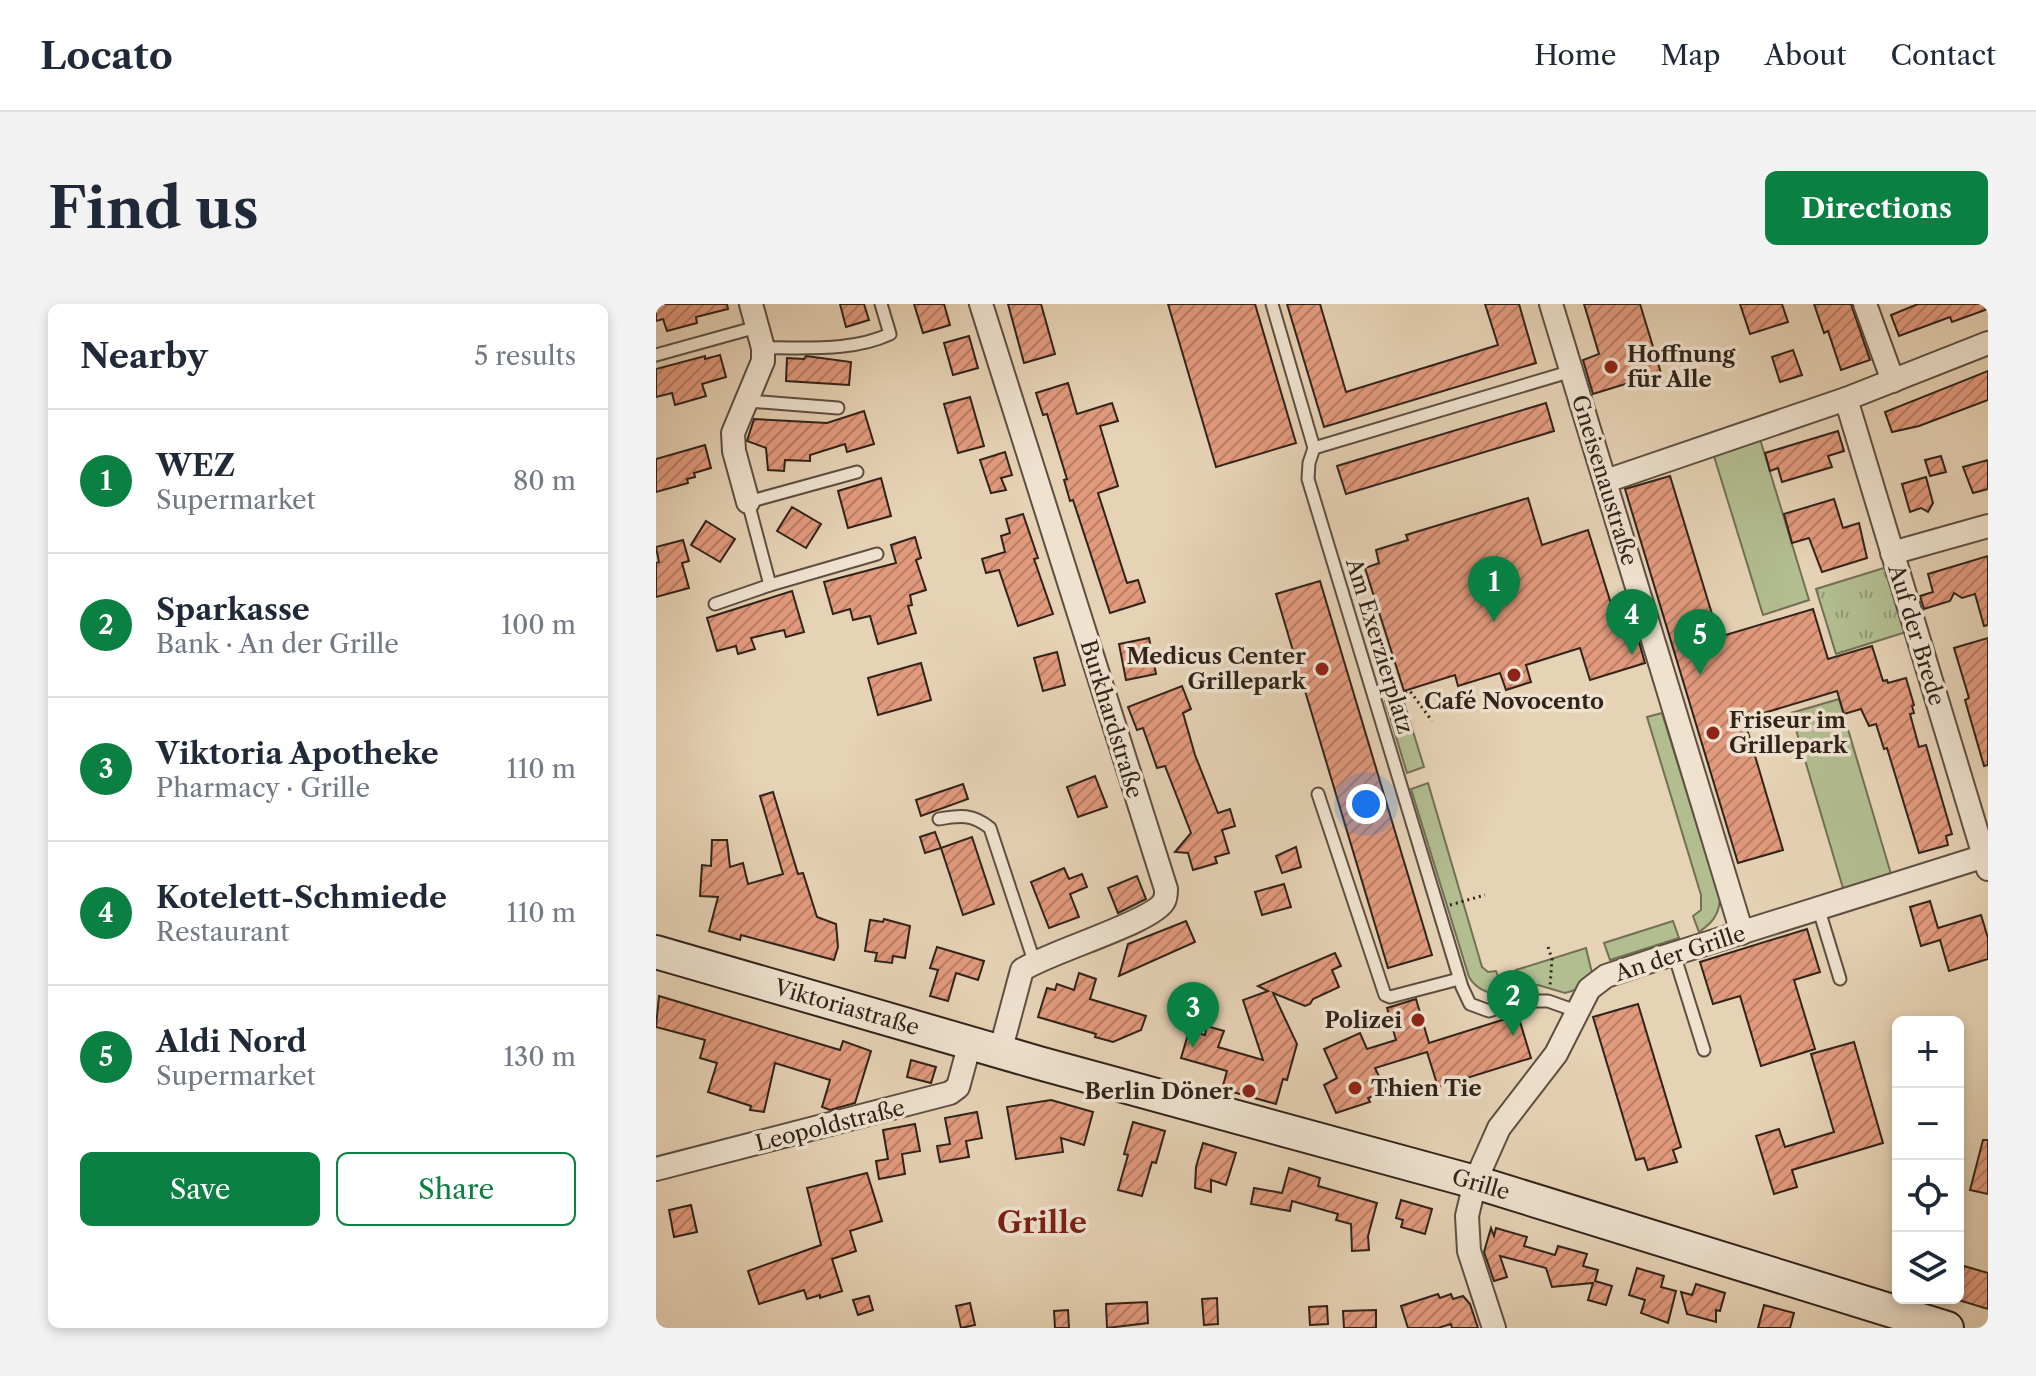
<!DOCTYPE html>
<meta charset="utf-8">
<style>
:root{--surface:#fff;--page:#f2f2f3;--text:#1f2937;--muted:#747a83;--line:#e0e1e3;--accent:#0b8043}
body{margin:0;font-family:"Libre Caslon Text",serif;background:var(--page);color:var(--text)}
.controls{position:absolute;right:24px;bottom:24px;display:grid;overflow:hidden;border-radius:12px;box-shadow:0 4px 12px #0003}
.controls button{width:72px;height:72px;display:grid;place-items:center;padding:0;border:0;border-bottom:2px solid var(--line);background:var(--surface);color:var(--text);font:40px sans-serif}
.you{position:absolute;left:710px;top:500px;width:28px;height:28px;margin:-20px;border:6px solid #fff;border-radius:50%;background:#1a73e8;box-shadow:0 0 0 12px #1a73e833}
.badge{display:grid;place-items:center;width:52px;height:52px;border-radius:50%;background:var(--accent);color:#fff;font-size:26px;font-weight:700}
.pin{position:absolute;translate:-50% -66px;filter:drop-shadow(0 2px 4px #0008)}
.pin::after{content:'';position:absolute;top:42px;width:28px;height:24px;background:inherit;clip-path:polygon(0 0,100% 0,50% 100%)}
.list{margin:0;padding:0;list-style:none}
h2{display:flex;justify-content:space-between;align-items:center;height:104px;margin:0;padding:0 32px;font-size:34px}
h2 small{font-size:26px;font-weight:400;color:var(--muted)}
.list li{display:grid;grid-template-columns:52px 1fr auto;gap:24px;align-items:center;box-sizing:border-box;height:144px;padding:0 32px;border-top:2px solid var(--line)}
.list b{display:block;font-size:30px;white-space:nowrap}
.list p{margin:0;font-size:26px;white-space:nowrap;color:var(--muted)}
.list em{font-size:26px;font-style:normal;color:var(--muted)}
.actions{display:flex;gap:16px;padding:24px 32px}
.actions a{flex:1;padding:18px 0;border:2px solid var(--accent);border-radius:12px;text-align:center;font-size:28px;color:var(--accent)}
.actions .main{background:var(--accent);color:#fff}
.icon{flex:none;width:44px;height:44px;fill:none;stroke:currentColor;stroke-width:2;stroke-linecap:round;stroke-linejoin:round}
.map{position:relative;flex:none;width:1332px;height:1024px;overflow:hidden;border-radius:12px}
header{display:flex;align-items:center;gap:48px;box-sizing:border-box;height:112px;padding:0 40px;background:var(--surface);border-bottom:2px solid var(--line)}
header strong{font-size:38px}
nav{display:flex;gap:44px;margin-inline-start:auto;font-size:28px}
.intro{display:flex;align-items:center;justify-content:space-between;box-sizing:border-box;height:192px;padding:0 48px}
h1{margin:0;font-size:56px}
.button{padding:20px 36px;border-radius:12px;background:var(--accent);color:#fff;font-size:28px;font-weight:700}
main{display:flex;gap:48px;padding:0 48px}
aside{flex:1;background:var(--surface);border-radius:12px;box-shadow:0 4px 12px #0003}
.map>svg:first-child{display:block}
</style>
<header>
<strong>Locato</strong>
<nav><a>Home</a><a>Map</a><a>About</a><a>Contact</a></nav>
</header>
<div class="intro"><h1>Find us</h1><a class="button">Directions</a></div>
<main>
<aside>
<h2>Nearby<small>5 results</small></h2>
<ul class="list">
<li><span class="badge">1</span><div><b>WEZ</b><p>Supermarket</p></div><em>80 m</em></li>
<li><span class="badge">2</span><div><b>Sparkasse</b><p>Bank · An der Grille</p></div><em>100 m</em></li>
<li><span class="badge">3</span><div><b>Viktoria Apotheke</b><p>Pharmacy · Grille</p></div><em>110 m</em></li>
<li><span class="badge">4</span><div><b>Kotelett-Schmiede</b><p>Restaurant</p></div><em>110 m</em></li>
<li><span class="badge">5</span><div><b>Aldi Nord</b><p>Supermarket</p></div><em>130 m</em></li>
</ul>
<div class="actions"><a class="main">Save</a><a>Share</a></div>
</aside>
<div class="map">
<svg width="1332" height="1024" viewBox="0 0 1332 1024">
<defs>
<pattern id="park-tufts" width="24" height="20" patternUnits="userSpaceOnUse" patternTransform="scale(2)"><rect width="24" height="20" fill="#b2bd90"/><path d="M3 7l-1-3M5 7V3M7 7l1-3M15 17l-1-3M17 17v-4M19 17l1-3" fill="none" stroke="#919975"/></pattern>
<pattern id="building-hatch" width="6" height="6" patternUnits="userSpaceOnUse" patternTransform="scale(2)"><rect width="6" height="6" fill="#e29a7d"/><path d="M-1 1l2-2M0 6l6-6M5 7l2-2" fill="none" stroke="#b87d66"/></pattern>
</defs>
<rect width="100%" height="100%" fill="#e6d2b5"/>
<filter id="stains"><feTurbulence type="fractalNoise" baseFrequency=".0025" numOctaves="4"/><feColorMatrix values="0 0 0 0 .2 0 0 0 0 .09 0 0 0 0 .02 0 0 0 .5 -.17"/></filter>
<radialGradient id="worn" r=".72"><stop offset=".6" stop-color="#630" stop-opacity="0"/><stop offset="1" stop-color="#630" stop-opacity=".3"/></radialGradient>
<g fill="#b2bd90" stroke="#727055" stroke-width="2">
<polygon points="1104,135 1153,296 1107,311 1057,149"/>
<polygon points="746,392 768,463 751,469 729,397"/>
<polygon points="1183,395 1235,570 1187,584 1135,409"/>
<path d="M1006,409L1064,595C1063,611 1056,619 1043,628L1037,612L1045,606V591L991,413Z"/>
<path d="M772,479L826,663L832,668L840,667L848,690C833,691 820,685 813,673L755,485Z"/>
<polygon points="1017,617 1023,634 954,656 948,639"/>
<polygon points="930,644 936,669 919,686 909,689 882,681 867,684 860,666"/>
</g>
<polygon fill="url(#park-tufts)" stroke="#727055" stroke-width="2" points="1231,263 1250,328 1180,350 1160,285"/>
<g fill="url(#building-hatch)" stroke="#31231a" stroke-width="2">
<polygon points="0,0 71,0 72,5 40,13 41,19 11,27 7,15 0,17"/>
<polygon points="184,0 208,0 213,16 190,23"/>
<polygon points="258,0 288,0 294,21 267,29"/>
<polygon points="352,0 385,0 399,50 368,59"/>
<polygon points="512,0 599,0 640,139 560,163"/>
<polygon points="631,0 664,0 690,88 842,41 829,0 863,0 880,59 668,123"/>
<polygon points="928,0 984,0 1005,69 937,90 927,56 943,50"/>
<polygon points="1084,0 1126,0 1132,18 1094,30"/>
<polygon points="1158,0 1195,0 1214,56 1185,66 1172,27 1168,29"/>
<polygon points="1262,0 1332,0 1332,5 1296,18 1294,13 1243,32 1235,11"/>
<polygon points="313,32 322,64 297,71 288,39"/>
<polygon points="1137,46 1146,71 1124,78 1116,53"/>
<polygon points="64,51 70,73 46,80 50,92 19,101 16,89 0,93 0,65 49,52 49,55"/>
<polygon points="150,52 195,58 193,81 130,77 131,54 148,55"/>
<polygon points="1332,67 1332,96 1263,122 1236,128 1229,108"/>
<polygon points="412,79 421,110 456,99 462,117 444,122 462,182 442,189 471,279 482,276 489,298 454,309 417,196 414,197 408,176 411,175 391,110 387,111 380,89"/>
<polygon points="314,93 328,142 302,149 288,100"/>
<polygon points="890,99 898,127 690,190 681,162"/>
<polygon points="208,107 218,140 191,148 189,140 154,151 154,157 129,156 128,167 112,166 110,144 91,137 98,115 171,119"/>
<polygon points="1182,127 1188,147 1172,152 1176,163 1126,178 1122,164 1114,167 1109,149"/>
<polygon points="49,141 55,164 38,169 39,173 31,175 32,179 0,188 0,155"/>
<polygon points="349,148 356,171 345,174 350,186 335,189 324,156"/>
<polygon points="1285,152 1290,168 1274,172 1269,156"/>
<polygon points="1332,156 1332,185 1317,189 1307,163"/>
<polygon points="1014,172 1063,333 1157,305 1172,355 1216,342 1227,377 1231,376 1232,379 1250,374 1258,401 1256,402 1258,409 1254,410 1263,443 1270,441 1296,530 1290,532 1292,541 1263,549 1231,444 1228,445 1220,420 1213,422 1205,405 1188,410 1181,387 1088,415 1127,546 1082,559 969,185"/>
<polygon points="1270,173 1277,199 1272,208 1265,204 1254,208 1246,180"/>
<polygon points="225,174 235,212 192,224 182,187"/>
<polygon points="872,194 886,241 932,226 962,322 977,317 989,359 934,376 924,344 870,361 875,378 850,386 844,369 802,382 799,371 748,387 709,264 723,259 720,246 752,236 750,231"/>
<polygon points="1178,195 1187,224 1203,219 1211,254 1166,268 1153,234 1136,239 1128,210"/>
<polygon points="136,203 165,220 150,244 121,227"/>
<polygon points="367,210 382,254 378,255 397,310 362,322 343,266 330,269 326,255 349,248 345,232 354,229 350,215"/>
<polygon points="50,217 79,235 64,258 35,241"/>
<polygon points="259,233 265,254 260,256 270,286 254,291 256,301 252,302 260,329 222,340 214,312 197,316 194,305 177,310 168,278 240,259 235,241"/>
<polygon points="27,236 33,257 26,259 33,284 0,293 0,259 3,258 0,243"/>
<polygon points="1332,252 1332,321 1328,322 1319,290 1306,294 1298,289 1294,297 1268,305 1264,292 1277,288 1272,270"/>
<polygon points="664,277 776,651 732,664 620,290"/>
<polygon points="136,287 148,328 130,333 128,326 95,334 99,345 82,350 80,342 61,347 51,314"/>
<polygon points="493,334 500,370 470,376 463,340"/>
<polygon points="1332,334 1332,461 1328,462 1309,396 1313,394 1298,344"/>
<polygon points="401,348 409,381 387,387 378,354"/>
<polygon points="265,359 275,396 222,411 212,374"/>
<polygon points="526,382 535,405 527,409 539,451 562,509 574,505 579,522 566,526 573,549 559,553 561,559 537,566 532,549 519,548 535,529 509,462 501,464 487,424 481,426 472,403"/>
<polygon points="439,472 451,503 422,513 411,483"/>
<polygon points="307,480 312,495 265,512 260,496"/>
<polygon points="117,488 142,570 147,569 161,613 180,620 182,643 178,656 85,631 84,636 53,627 62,593 44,592 46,561 55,562 56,536 71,536 74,563 87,559 92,580 127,570 104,492"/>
<polygon points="279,528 285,544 316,533 338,600 307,611 285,544 269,549 264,533"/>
<polygon points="640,543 645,563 626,569 620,552"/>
<polygon points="408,564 413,575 426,570 431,583 414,590 423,613 393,624 375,578"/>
<polygon points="481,572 490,595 462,609 452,584"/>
<polygon points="628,580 635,603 606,611 599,588"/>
<polygon points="1274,597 1282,624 1325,611 1332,634 1332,655 1293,667 1284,636 1265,642 1254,603"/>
<polygon points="228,615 254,622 249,654 237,652 236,659 219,657 221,649 209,647 214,616 227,618"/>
<polygon points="530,617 539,638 463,672 472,640"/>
<polygon points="1151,625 1164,668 1138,676 1159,745 1105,762 1084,692 1057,700 1044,658"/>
<polygon points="281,643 328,657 322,676 300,669 292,697 274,692 282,666 274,664"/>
<polygon points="679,649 685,662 676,666 683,683 657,695 654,700 649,702 617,689 641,740 631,776 627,775 620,800 566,785 571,767 525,754 533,727 549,731 551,722 568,727 562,743 607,756 587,696 612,687 602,682"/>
<polygon points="423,669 440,675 434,695 490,712 485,726 457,738 439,733 440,730 382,713 391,684 399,686 401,680 418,686"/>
<polygon points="3,692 184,746 187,737 215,747 199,799 174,806 166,803 174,776 119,759 108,808 94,806 95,802 52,788 61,759 44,754 49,736 0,723"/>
<polygon points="760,695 773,739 862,711 875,754 782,783 771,748 719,764 730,787 712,794 714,798 680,809 668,781 681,774 668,745 704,729 711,745 740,736 731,704"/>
<polygon points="982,700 1025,843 1017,846 1021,858 992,866 988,854 980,856 937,713"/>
<polygon points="1198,738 1227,839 1136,866 1141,883 1118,890 1100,832 1123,825 1129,843 1178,828 1155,750"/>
<polygon points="255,756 280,763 275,779 251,773"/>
<polygon points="395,796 437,808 428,841 405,834 407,848 360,855 351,803"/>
<polygon points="321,808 326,834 310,837 313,853 284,858 281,842 294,840 289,814"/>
<polygon points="477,818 509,827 500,859 496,858 486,892 462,886 472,851 468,850"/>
<polygon points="259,820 264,847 246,850 249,870 223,875 220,857 232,855 227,826"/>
<polygon points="1327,836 1332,836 1332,890 1314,886"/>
<polygon points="547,839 580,849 570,881 555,876 555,888 539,884 540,863"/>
<polygon points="633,864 664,874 662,882 721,899 712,932 713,946 696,947 695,920 680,916 682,910 636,897 634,907 595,900 598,884 626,889"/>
<polygon points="211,869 226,917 194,927 200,947 176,955 186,987 164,994 164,991 151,995 148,986 103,1000 92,967 165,941 151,884"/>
<polygon points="745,896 776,905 769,930 745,923 747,916 740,914"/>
<polygon points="35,901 41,928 18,933 13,906"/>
<polygon points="835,924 838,932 840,924 871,933 868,942 899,951 902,942 931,950 927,962 942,966 939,977 956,982 950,1001 932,996 937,979 896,983 890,964 844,952 851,973 838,977 828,948"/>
<polygon points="1308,962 1332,969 1332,1005 1299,995 1302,994"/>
<polygon points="981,964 1008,972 1005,983 1020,987 1012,1019 985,1009 989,996 973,991"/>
<polygon points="1040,980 1069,989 1064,1007 1060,1006 1060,1018 1031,1010 1025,988 1036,991"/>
<polygon points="782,990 784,994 795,990 797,995 807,992 814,1000 822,1024 796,1024 795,1020 782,1024 752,1024 745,1002"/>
<polygon points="213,992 217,1006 202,1011 197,996"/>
<polygon points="561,994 562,1020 548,1021 546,995"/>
<polygon points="491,998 492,1019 451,1024 450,1000"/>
<polygon points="314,999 319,1021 305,1024 300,1002"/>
<polygon points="1108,1001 1138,1009 1134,1024 1102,1024"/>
<polygon points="671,1002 672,1020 654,1021 653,1003"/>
<polygon points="412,1006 413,1024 399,1024 398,1007"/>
<polygon points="720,1006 720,1024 688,1024 687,1007"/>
</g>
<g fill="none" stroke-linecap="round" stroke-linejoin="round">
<defs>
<g id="service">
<polyline points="616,0 658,144"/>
<path d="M107,44C149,43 195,48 234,30L225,0"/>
<polyline points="0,51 101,23"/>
<polyline points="916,67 658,144 653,159 652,175 806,683 814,700 833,707 862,697 892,697 923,708"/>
<polyline points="92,97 182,104"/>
<polyline points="201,168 92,198 114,281 221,250"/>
<polyline points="59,300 114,281"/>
<polyline points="662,490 729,691 734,693 803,675"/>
<path d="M283,515C304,511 317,510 334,524L378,657"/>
<polyline points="1162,603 1184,675"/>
<polyline points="1018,650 1048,746"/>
</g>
<g id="minor">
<path d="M325,0L510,585C510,588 510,594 508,597C498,618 392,648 366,666L344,748"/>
<polyline points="895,0 1086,629"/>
<polyline points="1209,0 1237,77"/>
<polyline points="950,177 1190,95"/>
<polyline points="92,198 78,147 77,129 107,57 107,44 95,0"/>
<polyline points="1236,249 1332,222"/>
<polyline points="1332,565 1190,95 1332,39"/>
<polyline points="0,865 294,789 302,783 314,739"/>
<polyline points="838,1024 813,947 811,912 819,878 843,824 900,750 933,685 950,672 998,656 1332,551"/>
</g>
<polyline id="secondary" points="0,648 383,759 819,878 1291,1024"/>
</defs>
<use href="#service" stroke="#5e4f41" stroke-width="15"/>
<use href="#minor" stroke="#5e4f41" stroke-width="26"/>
<use href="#secondary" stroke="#31231a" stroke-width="36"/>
<g stroke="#31231a" stroke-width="3" stroke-dasharray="2 4" stroke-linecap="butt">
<polyline points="732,394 754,387 776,417"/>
<polyline points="794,601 829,591"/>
<polyline points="892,643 896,655 894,682"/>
</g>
<use href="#service" stroke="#efe2cf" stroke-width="11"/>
<use href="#minor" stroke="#efe2cf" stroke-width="22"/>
<use href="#secondary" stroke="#efe2cf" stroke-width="32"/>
</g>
<g fill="#8f2418" stroke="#efe2cf" stroke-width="3">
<circle cx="955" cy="63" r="8"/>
<circle cx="666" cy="365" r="8"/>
<circle cx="858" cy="371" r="8"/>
<circle cx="1057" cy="429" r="8"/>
<circle cx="762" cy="716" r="8"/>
<circle cx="699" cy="784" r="8"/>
<circle cx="593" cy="787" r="8"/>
</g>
<g text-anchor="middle" stroke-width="7" stroke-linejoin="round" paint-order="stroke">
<g font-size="22" font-weight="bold" fill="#31231a" stroke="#efe2cf" text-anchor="start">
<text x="971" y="58">Hoffnung<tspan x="971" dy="25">für Alle</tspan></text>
<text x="650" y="360" text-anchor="end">Medicus Center<tspan x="650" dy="25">Grillepark</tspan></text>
<text x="858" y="405" text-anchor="middle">Café Novocento</text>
<text x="1073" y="424">Friseur im<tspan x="1073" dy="25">Grillepark</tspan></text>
<text x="746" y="724" text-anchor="end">Polizei</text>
<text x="715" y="792">Thien Tie</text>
<text x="577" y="795" text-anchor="end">Berlin Döner</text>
</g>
<g font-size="22" fill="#31231a" stroke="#efe2cf">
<text transform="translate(949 176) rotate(73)" y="8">Gneisenaustraße</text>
<text transform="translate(1261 331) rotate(73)" y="8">Auf der Brede</text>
<text transform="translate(724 342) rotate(73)" y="8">Am Exerzierplatz</text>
<text transform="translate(456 415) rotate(73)" y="8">Burkhardstraße</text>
<text transform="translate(1024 649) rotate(-18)" y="8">An der Grille</text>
<text transform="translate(191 703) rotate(16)" y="8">Viktoriastraße</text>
<text transform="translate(174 821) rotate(-14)" y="8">Leopoldstraße</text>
<text transform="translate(825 880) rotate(16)" y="8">Grille</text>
</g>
<g font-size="30" font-weight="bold" fill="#7a1f14" stroke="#efe2cf">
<text x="386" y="929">Grille</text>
</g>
</g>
<rect width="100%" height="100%" filter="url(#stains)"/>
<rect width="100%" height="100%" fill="url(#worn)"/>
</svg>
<div class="controls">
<button>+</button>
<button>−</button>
<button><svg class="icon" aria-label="locate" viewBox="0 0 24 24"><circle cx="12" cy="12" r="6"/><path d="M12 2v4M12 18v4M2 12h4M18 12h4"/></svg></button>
<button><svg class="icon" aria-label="layers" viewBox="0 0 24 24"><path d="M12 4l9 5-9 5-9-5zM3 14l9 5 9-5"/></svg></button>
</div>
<div class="you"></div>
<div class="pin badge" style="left:838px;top:318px">1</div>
<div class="pin badge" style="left:857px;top:732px">2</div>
<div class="pin badge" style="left:537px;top:744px">3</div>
<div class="pin badge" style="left:976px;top:351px">4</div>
<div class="pin badge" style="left:1044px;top:371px">5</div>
</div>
</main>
